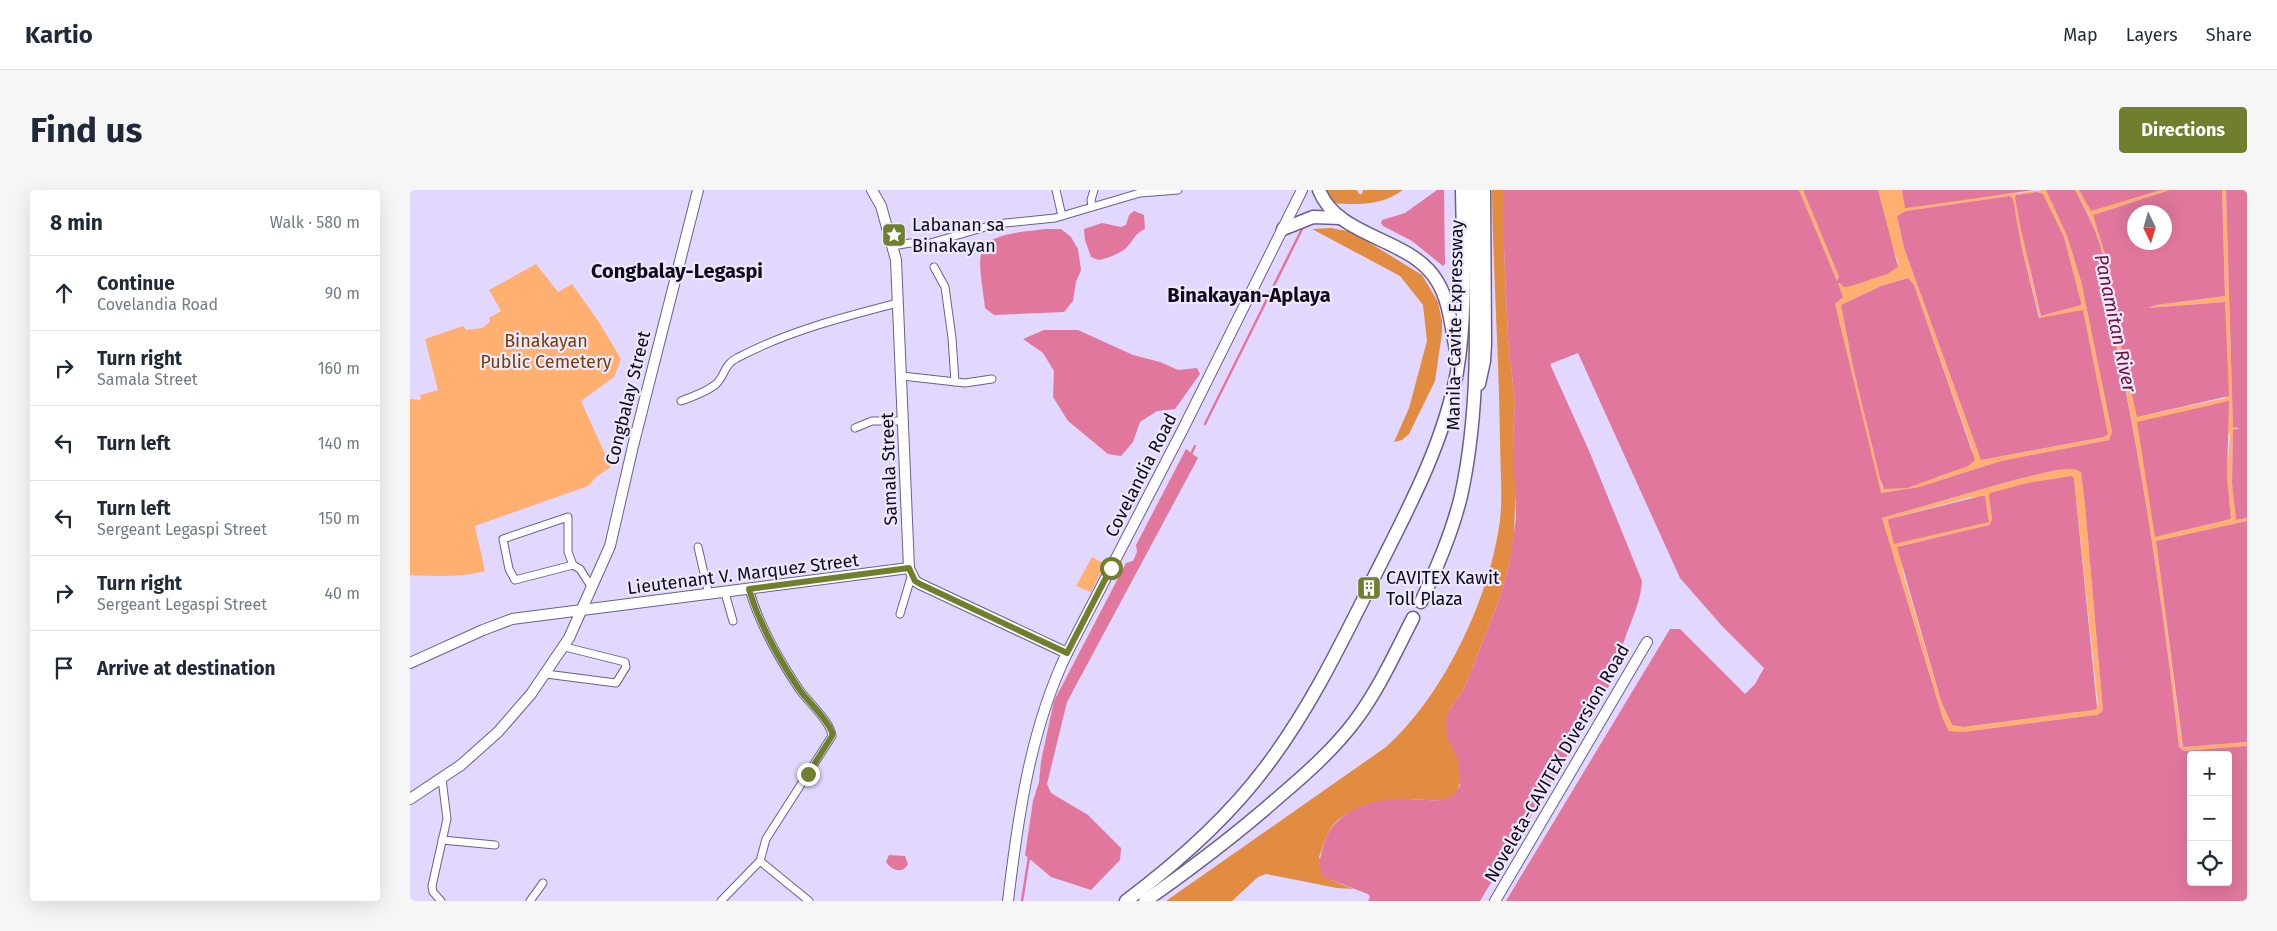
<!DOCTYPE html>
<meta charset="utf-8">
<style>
:root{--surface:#fff;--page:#f6f6f7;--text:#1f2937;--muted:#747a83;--line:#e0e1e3;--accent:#707f2d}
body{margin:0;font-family:"Fira Sans",sans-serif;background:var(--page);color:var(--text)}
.controls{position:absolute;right:15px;bottom:15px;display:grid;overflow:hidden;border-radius:5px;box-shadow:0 5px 20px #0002}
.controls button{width:45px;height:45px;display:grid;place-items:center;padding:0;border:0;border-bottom:1px solid var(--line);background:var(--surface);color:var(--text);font:25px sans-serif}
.compass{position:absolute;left:1717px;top:15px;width:45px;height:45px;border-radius:50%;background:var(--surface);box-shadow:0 5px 20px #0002;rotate:175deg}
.stop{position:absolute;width:15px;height:15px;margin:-11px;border:4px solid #707f2d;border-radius:50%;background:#fff}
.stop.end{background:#707f2d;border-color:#fff;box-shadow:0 1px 5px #0008}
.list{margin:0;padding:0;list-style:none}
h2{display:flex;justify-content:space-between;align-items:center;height:65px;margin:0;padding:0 20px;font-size:21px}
h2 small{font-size:16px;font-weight:400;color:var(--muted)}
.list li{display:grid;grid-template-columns:32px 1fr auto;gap:15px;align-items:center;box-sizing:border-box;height:75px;padding:0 20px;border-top:1px solid var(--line)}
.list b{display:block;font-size:19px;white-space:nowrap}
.list p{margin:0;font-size:16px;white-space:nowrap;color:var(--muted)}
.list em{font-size:16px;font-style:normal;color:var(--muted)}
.icon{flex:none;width:28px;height:28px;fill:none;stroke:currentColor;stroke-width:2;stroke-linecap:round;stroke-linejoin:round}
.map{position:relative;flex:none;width:1837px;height:711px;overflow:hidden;border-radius:5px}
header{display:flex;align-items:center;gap:30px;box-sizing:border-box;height:70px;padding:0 25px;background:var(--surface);border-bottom:1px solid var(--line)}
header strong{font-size:24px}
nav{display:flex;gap:28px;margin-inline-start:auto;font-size:18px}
.intro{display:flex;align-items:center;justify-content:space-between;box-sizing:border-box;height:120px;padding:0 30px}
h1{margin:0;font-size:35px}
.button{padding:12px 22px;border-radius:5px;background:var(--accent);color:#fff;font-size:18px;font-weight:700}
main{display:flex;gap:30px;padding:0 30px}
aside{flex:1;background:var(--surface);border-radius:5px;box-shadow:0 5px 20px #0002}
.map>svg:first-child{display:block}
</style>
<header>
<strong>Kartio</strong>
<nav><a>Map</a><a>Layers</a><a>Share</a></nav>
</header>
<div class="intro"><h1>Find us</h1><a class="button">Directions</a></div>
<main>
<aside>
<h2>8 min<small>Walk · 580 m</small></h2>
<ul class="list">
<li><svg class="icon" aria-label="ahead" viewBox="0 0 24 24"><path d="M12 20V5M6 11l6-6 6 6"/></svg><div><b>Continue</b><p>Covelandia Road</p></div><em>90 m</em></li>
<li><svg class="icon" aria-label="right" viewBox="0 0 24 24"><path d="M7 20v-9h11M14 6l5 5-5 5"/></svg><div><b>Turn right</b><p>Samala Street</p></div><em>160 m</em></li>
<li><svg class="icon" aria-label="left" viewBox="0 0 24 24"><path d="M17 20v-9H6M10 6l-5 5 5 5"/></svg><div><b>Turn left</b></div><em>140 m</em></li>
<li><svg class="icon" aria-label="left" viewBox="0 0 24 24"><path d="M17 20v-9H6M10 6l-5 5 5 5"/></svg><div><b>Turn left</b><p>Sergeant Legaspi Street</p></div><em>150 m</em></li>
<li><svg class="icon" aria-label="right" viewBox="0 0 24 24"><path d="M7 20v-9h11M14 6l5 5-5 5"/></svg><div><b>Turn right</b><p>Sergeant Legaspi Street</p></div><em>40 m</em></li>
<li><svg class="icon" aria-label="arrive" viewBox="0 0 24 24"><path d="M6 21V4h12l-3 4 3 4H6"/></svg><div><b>Arrive at destination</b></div></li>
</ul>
</aside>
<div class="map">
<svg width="1837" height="711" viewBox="0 0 1837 711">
<rect width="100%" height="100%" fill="#e2d7ff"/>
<g fill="#ffb070" fill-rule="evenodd">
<polygon points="1389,0 1393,0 1429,87 1427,91"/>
<path d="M1468,0H1492L1497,18L1548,9L1636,0L1657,46L1671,91L1702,242L1699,250L1591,271L1509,297L1470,303L1425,114L1433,107L1428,93L1489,74L1481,54ZM1627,2L1633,4L1654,47L1671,112V115L1631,126L1620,81L1605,8L1606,5ZM1600,6L1603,9L1612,59L1630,129L1673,121L1698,244L1694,247L1571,270L1494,58L1487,26L1496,21ZM1497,88L1504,95L1562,259L1563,272L1529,287L1472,298L1443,177L1431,115L1471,96Z"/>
<path d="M1665,0H1669L1671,4L1719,10L1751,0H1760L1683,25L1696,68L1709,148L1727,227L1816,208L1815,112L1738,118L1746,115L1815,106L1812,0H1816L1823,237H1830L1823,240L1822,294L1826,330L1837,328V331L1746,351L1772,555L1773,557L1837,552V556L1774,561L1769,557C1754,419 1733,281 1705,145C1699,119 1698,92 1693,66C1688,44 1677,20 1665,0ZM1820,242L1817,286L1821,329L1745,347Z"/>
<path d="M126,74L148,102L162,94L189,132L211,169L204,187L171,211L201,277L186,287L178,296L65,336L75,381C50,388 25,386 0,385V209L11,210L10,205L28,200L15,149L53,136L56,140L72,138L80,132L79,128L91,121L79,100Z"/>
<path d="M1664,279L1671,282L1675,315L1693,521L1687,525L1678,526L1552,542L1539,541L1533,529L1472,328L1604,290L1646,280ZM1664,289L1688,515L1685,520L1667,522L1553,537L1542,535L1531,511L1493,383L1490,356L1579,335L1582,330L1579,306ZM1561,307H1575L1579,330L1478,331L1479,329Z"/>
<polygon points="682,367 695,374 681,402 666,396"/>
</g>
<g fill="#e28c41">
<path d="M916,0H947L949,4H952L953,0H993C971,16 948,15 922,13Z"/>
<path d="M1082,0H1094L1095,3L1094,59L1098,148L1105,213L1103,246L1106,285L1104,345L1099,376L1089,410L1054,499L1039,520C1042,536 1054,584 1049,596C1047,604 1039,609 1032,610C1020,611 1008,609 997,609C976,609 940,617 925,633C916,643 914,655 909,667L921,690L943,699L927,698L856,684L848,687L822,711H756L976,557C1032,507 1075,417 1088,343C1094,313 1090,280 1090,249C1089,166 1083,83 1082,0Z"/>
<polygon points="921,38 942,42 1012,85 1028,112 1032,131 1032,143 1025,191 999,244 992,250 984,252 999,218 1017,151 1013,115 990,86 902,39"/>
</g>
<g fill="#e1779d" fill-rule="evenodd">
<polygon points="1027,0 1034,0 1035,74 1033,76 1002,51 973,36 971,33 972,30 995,23"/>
<path d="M1094,0H1389L1427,91L1429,87L1393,0H1468L1488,77L1477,84L1441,96L1434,97L1430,93H1428L1433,107L1425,114L1471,303L1509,297L1591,271L1699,250L1702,242L1671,91L1657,46L1636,0H1665C1676,21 1688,43 1693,66C1698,95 1700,124 1706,153C1734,286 1754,422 1769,557L1774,561L1837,556V711H1096L1260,439H1270L1335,504L1345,494L1354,478L1312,436L1270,388L1168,163L1140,174L1180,263L1232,391C1230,423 1209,449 1208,481L1070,711H958L960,707L958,704L913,687C907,675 910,667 914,654C923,620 966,607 998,609C1011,609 1028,613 1040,607C1044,605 1047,600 1050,596L1048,569L1037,547L1036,529L1039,520L1054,499L1089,410L1099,376L1106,328L1103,246L1105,213L1098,148L1094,59ZM1664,279L1671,282L1675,315L1693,521L1687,525L1678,526L1552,542L1539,541L1533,529L1472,328L1604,290L1646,280ZM1781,565H1818V692H1781Z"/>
<polygon points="1492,0 1624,0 1497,18 1495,18"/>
<polygon points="1669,0 1751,0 1681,21"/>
<path d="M1760,0H1812L1815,106L1746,115L1738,118L1815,112L1819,206L1727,227L1709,148L1696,68L1683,25ZM1724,22H1754V52H1724Z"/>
<polygon points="1816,0 1837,0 1837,328 1826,330 1822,294 1823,240 1830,238 1823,237"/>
<polygon points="1627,2 1633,4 1654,47 1671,112 1671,115 1631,126 1611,40 1605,8 1606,5"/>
<polygon points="1600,6 1603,9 1612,59 1629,128 1673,120 1698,244 1694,247 1571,270 1494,58 1487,26 1496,21"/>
<path d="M724,21L734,25L735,39C724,44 725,48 718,56C712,63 698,68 689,70L681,67L675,50L674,39L692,33L711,37L716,35L719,25Z"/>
<path d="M635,39H651L661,47L668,59L671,80L666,92L663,111L654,122L584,125L575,118C574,104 568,78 571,64C575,42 617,42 635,39Z"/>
<polygon points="1498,88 1504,95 1565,270 1558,276 1497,298 1474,299 1470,289 1443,177 1431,115 1471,96"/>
<polygon points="634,140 668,140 723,165 750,172 768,180 787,178 790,184 765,219 747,221 730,232 723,252 711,266 698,264 658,231 643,207 644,181 633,163 613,149"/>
<polygon points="1819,211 1817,286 1821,329 1745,347 1727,232"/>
<polygon points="776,259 788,268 657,512 637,594 641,603 678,625 711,658 710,670 681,700 641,687 615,665 623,611 629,592 631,571 644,511 716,373 723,371 727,362 726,355"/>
<polygon points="1662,286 1664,289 1687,517 1685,520 1667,522 1553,537 1542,535 1531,511 1487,357 1579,335 1582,330 1579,306 1580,303 1618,293"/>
<polygon points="1571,306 1575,306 1579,332 1484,354 1478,331 1479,329"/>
<polygon points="1837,331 1837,552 1773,557 1746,351"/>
<path d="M479,665L495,666L498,674C493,684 482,681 476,672Z"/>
</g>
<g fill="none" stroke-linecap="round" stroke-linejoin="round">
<g stroke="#e1779d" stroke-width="2.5">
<polyline points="795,234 893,37"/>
<polyline points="780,266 785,256"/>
<polyline points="612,711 619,667"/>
</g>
<polyline stroke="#c2b8dc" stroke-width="12" stroke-dasharray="12 6" stroke-linecap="butt" points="955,406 963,389"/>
<defs>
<g id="street">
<polyline points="646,0 652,26"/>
<polyline points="682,16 681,10 684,0"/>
<polyline points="483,56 500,53 517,54 586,34 645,28 730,3 768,0"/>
<polyline points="524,77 535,97 542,148 545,192"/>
<polyline points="492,186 555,193 582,189"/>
<path d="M271,211C282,207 298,201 306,194C315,186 314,174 327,168C378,141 434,127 488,113"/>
<polyline points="445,238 462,231 494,231"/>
<polyline points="288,357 299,405"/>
<polyline points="163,375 105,390 99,379 93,349 158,327 158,362 163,375 170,379 182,398"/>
<polyline points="315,403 323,431"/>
<polyline points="490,424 502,384"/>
<polyline points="136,484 206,493 216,477 215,472 155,457"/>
<polyline points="32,650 85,655"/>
<polyline points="350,671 399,711"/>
<polyline points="31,711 23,702 22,696 37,629 32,589"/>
<polyline points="120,711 133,693"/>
<path d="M311,711L350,671L356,649L422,546C421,532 398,512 389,499C369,469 349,434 339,399"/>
</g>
<g id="secondary">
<polyline points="462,0 471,16 486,70 499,378 505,391 510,394 657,463"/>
<polyline points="0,473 73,440 102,429 499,378"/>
<polyline points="0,609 51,575 88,542 121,504 159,448 200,356 223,256 288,0"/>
<path d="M598,711C608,627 620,540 657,463L773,239L892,0"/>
<polyline points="1085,711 1237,452"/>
</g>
<g id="highway">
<path d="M909,0C928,49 1001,47 1027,91C1040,112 1041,137 1046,160"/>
<polyline points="873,39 903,27 931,28"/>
<polyline points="1069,194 1074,171 1075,154 1074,0"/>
<path d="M963,389C996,323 1033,256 1047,182C1057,122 1053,60 1052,0"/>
<path d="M1011,412C1027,377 1042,343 1051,306C1073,206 1065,101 1063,0"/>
<path d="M716,711C768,672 819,627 858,574C897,522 926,464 955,406"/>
<path d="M735,711C782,678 827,644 870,606C897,583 924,559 945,531C969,499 985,463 1003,428"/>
</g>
</defs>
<use href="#street" stroke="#6d5f8b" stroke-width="9"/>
<use href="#secondary" stroke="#6d5f8b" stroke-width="12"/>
<use href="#highway" stroke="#6d5f8b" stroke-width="15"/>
<use href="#street" stroke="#fff" stroke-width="7"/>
<use href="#secondary" stroke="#fff" stroke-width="10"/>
<use href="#highway" stroke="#fff" stroke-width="12"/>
</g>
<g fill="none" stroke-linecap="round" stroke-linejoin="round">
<path stroke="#707f2d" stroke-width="6" d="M398,584L422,546V542C415,526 399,513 389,499C369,469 349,434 339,399L499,378L505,391L510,394L657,463L701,378"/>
</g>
<defs>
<symbol id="sight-square" viewBox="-11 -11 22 22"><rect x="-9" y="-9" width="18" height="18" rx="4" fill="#707f2d" stroke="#ede8fc"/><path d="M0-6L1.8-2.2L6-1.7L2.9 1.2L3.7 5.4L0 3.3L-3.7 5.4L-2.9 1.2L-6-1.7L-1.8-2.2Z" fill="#fff"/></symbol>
<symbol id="building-square" viewBox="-11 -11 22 22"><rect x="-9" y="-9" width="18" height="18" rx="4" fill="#707f2d" stroke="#ede8fc"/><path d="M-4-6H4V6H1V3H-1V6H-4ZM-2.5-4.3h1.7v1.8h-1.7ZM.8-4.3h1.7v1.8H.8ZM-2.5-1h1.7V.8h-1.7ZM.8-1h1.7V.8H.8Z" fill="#fff"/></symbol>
</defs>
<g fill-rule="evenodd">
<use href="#sight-square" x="470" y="31" width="28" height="28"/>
<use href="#building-square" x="945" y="384" width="28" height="28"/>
</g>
<g text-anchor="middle" stroke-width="4.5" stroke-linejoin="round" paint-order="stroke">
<g font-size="18" fill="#0f0919" stroke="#ede8fc" text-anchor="start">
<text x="502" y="41">Labanan sa<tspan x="502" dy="21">Binakayan</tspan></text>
<text x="976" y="394">CAVITEX Kawit<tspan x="976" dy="21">Toll Plaza</tspan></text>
</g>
<g font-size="18" fill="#0f0919" stroke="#ede8fc">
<text transform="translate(1045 135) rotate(-89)" y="6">Manila–Cavite Expressway</text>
<text transform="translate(218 208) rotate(-76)" y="6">Congbalay Street</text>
<text transform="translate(479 279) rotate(-92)" y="6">Samala Street</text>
<text transform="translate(731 285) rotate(-63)" y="6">Covelandia Road</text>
<text transform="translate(333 384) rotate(-7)" y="6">Lieutenant V. Marquez Street</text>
<text transform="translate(1147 573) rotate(-60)" y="6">Noveleta-CAVITEX Diversion Road</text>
</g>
<g font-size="18" fill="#784005" stroke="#ede8fc">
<text x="136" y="157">Binakayan<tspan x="136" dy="21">Public Cemetery</tspan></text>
</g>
<g font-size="19" font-style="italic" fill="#72113e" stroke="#ede8fc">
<text transform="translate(1706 133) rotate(78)" y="7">Panamitan River</text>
</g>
<g font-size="20" font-weight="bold" fill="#0f0919" stroke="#ede8fc">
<text x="267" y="88">Congbalay-Legaspi</text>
<text x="839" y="112">Binakayan-Aplaya</text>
</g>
</g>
</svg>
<div class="controls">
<button>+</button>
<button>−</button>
<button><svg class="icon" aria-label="locate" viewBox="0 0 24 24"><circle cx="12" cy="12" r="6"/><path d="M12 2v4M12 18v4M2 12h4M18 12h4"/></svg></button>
</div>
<svg class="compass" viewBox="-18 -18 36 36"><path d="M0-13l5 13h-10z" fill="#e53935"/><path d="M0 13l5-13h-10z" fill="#747a83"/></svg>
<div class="stop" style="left:701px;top:378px"></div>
<div class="stop end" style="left:398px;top:584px"></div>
</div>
</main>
